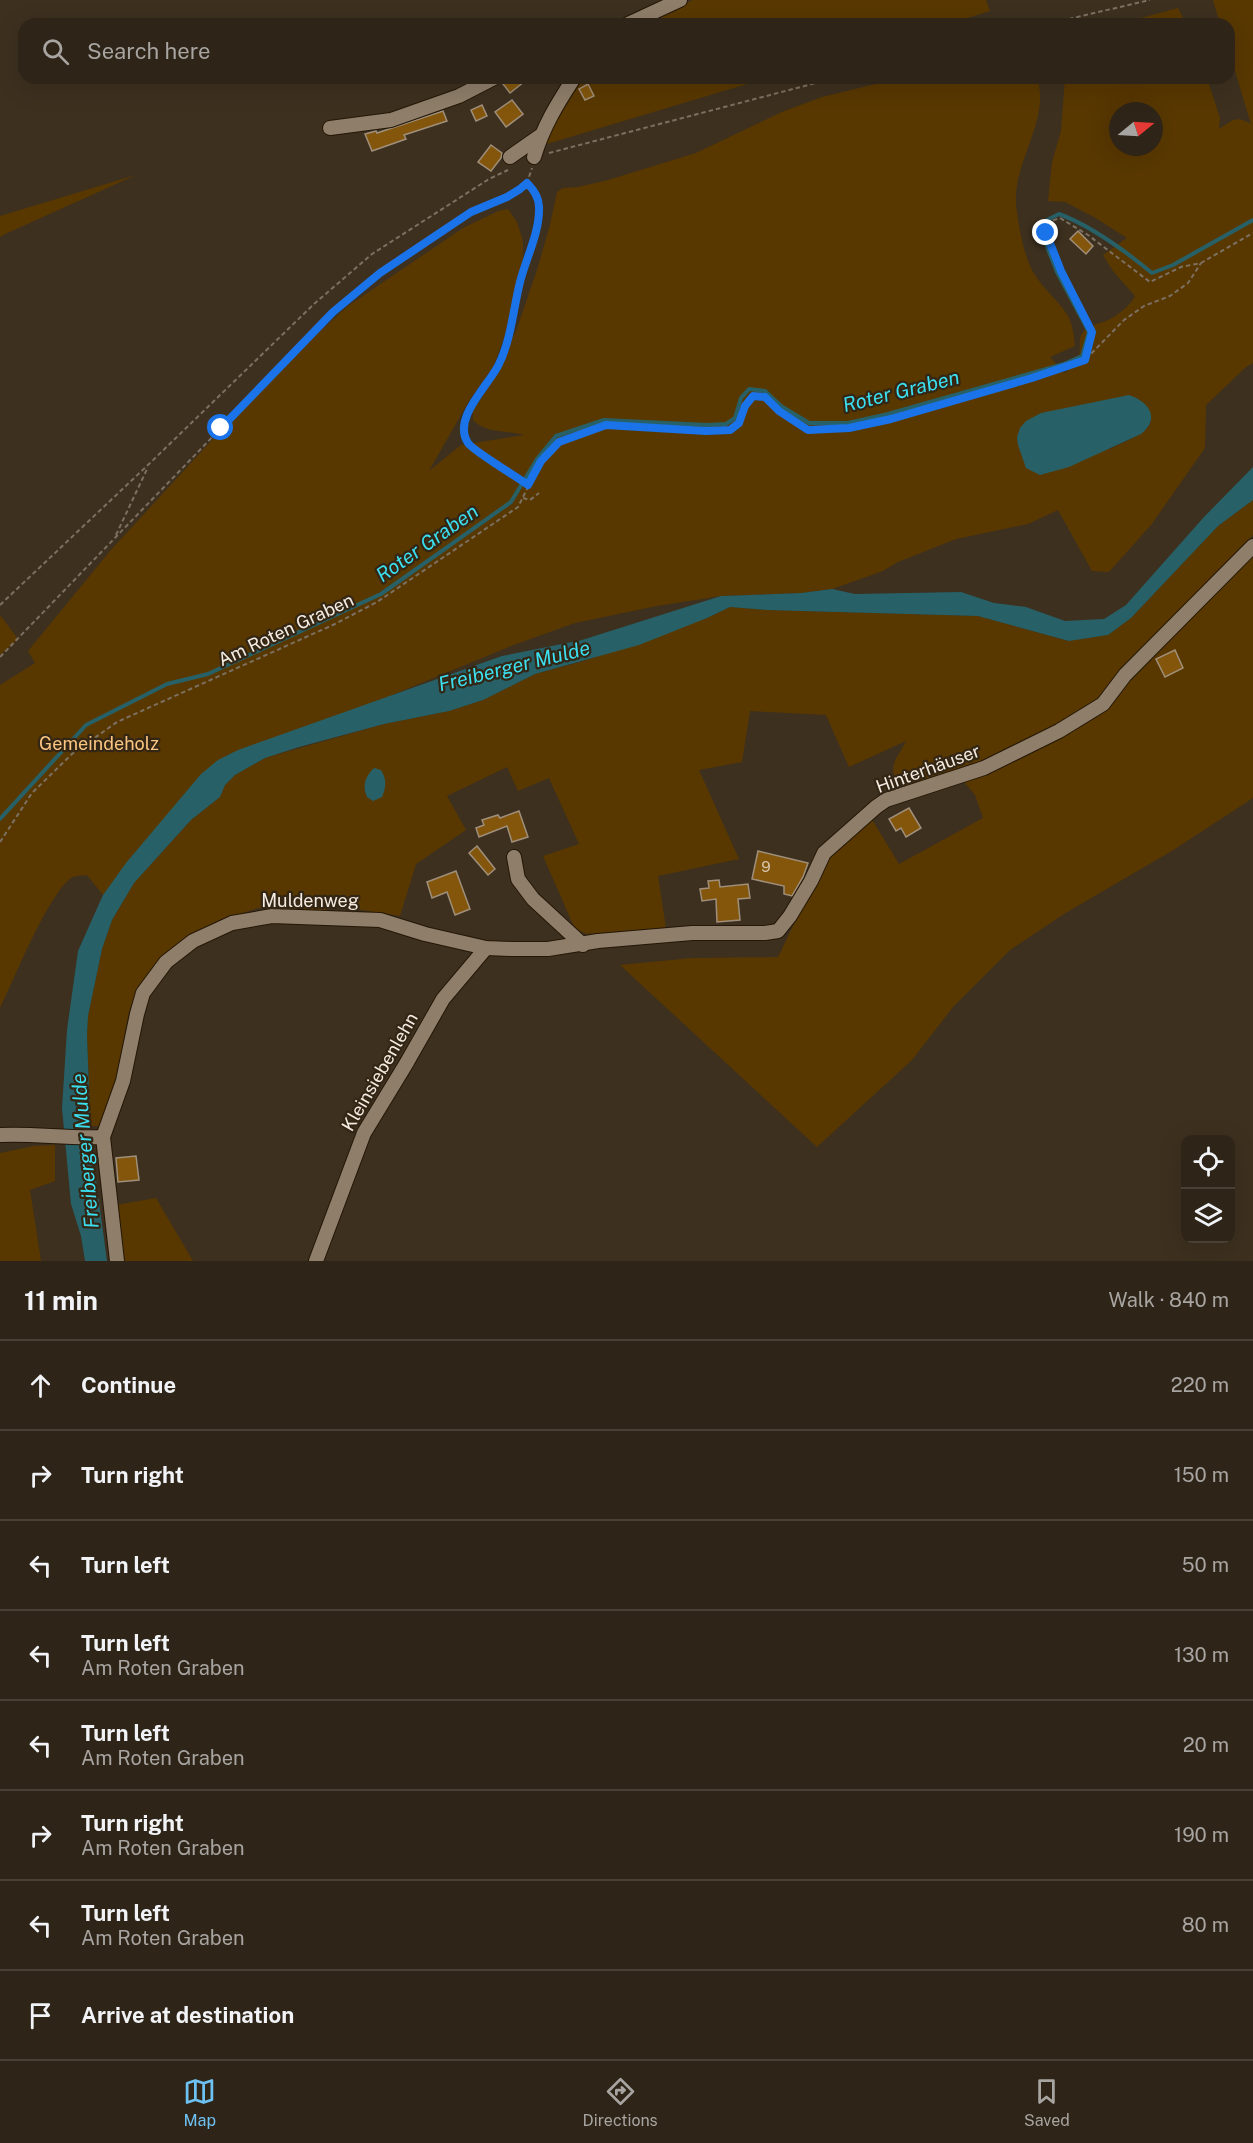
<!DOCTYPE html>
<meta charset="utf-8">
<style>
:root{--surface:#2e2417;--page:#362c20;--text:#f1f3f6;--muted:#a7a4a1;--line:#494136;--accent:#6dc2f3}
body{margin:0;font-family:"Public Sans",sans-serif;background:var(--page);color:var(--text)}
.controls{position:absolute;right:18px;bottom:18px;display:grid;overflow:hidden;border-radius:12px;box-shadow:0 6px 24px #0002}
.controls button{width:54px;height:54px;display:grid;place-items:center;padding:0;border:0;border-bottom:2px solid var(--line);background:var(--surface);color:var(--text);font:30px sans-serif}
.compass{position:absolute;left:1109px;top:102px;width:54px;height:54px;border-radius:50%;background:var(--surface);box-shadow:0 6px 24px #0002;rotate:72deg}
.stop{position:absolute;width:18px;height:18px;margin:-14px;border:4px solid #1a73e8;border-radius:50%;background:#fff}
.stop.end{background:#1a73e8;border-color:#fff;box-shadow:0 2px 6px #0008}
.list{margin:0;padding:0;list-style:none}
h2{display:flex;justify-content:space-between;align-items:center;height:78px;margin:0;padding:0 24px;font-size:26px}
h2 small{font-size:20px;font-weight:400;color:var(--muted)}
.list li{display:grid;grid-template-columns:39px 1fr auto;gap:18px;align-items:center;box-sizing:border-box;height:90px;padding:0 24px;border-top:2px solid var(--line)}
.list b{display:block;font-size:22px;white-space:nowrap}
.list p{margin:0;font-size:20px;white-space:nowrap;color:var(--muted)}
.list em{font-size:20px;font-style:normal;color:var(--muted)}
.icon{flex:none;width:33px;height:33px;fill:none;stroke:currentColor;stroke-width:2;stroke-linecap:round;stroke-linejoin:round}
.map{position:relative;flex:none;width:1253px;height:1261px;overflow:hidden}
.search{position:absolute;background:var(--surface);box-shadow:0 6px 24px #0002;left:18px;right:18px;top:18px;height:66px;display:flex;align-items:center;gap:15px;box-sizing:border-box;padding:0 21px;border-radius:18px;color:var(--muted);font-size:22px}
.sheet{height:798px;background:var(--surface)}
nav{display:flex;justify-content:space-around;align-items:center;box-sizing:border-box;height:84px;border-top:2px solid var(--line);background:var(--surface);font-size:16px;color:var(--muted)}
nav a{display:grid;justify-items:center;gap:3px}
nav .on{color:var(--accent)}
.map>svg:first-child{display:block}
</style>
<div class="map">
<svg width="1253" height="1261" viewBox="0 0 1253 1261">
<rect width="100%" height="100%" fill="#3d301f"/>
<g fill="#593800" fill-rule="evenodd">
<polygon points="693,0 986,0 990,11 948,24 638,24"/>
<path d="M1213,0H1253V363L1246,367L1206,405L1205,448L1151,525L1109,572L1092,571L1058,510L1028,524L956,539L898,562L883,571L832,589L801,593L721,596L657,606L575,623L511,646L201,774L103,895L87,875C83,876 77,875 73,877C50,889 13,982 0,1008V685L35,663L28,651L110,551L270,377L348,306L463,228L498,211L508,209L517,222L523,241V258L505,335L493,367L470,399L429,471L461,445L524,435C507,430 486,434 473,420V411L487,390L516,331L537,270L550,225L557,192L563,188L578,187L608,180L696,153L782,112L822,97L900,78H1037C1051,118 1013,162 1016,204C1018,224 1024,259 1035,275C1044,290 1062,304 1069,318C1073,327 1074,336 1075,346L1050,357L1064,373C1091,357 1072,341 1085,330C1091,324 1099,324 1106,321C1117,316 1130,306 1135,296L1113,271L1103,255L1127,238L1094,217L1065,202L1048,201L1052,162L1061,131L1065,78H1207L1220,118L1219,129C1234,120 1234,115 1251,124L1229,51V24H1220ZM1118,111H1154V147H1118ZM1137,398C1171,427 1136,436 1110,449L1041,413Z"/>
<polygon points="1178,8 1186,24 1119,24"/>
<polygon points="577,78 767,78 540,146"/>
<polygon points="136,175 3,235 0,237 0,216"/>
<path d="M1253,500V535L1235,555L1253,546V798L1175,849L1064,914L1010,950L953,1007L912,1060L817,1147L620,965L692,958L778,957L825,860L871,818L899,864L983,818L975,795L961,778L929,790L900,785C885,767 898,758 906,741L849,767L826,715L750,711L742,762L699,770L739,859L658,876L666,928L587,934L575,929L543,856L579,844L549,778L518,791L507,767L447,796L466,830L416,864L400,916L337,906L321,911L258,908L220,920L188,936L166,955L143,986L129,1011L112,1102L103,1126H91L87,1035L88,1016L102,949L112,920L134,883L191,820L220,797L225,785L235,775L265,758L384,724L449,711L483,700L535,674L584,661L707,618L730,607L767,610L978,616L1068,641L1108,635L1131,618L1218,526Z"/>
<polygon points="0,615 18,639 0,655"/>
<polygon points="55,1145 55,1181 30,1190 41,1261 0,1261 0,1153 34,1146"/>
<polygon points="156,1198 193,1261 121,1261 116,1205"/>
</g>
<g fill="#276167">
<path d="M1129,395C1150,402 1160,419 1141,434L1069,467L1040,475L1026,468L1018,445L1017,437L1020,428L1026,421L1041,413Z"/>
<polygon points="1253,467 1253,500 1218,526 1131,618 1108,635 1069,641 978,616 767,610 730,607 707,618 639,645 535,674 483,700 449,711 384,724 299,747 265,758 235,775 225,785 220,797 191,820 134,883 112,920 102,949 88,1016 87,1035 91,1143 107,1261 85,1261 81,1236 71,1204 62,1108 67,1030 78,951 103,895 126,863 201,774 218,760 238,750 502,656 582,640 721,596 801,593 832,589 855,594 961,592 994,603 1026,607 1065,621 1104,619 1126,605 1204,517"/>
<path d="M374,768L381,770C387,780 386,787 382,797L373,801L367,797C362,785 365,777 374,768Z"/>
</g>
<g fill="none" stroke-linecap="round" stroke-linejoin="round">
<path stroke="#276167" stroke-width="4" d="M0,819L86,725L167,684L208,674L381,594L511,502L537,459L556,436L604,420L707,425L726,424L735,418L741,398L749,389L765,391L781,406L809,423H848L888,414L1064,364L1082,356L1089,332L1057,272L1042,234L1047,220L1059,214C1092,226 1124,250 1152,273L1173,265L1253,220"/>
</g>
<g fill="#83560c" stroke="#9f8f7b" stroke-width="1.5">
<polygon points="511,78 529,78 510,93 503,84"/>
<polygon points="588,84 594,96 585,100 579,89"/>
<polygon points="512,100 523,114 506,127 495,112"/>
<polygon points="482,105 487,116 476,121 471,110"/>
<polygon points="443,111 447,121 404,135 406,139 372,151 365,134 376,131 377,133"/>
<polygon points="491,145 502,153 501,158 491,171 478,162"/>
<polygon points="1078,231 1093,246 1086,254 1070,239"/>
<polygon points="1175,650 1183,668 1165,677 1156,659"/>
<polygon points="909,808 921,828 906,837 901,828 896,831 889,819"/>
<polygon points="519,811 528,837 512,842 507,826 479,837 476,828 484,825 482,820 498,815 500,818"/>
<polygon points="477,846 495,869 488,875 469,853"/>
<polygon points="758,851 808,863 803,877 792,896 784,894 784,886 752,879"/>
<polygon points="456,871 470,909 455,915 447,892 432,898 427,882"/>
<polygon points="719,880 720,887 748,884 750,898 738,899 740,920 717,922 716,899 702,901 700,889 709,888 708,881"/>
<polygon points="136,1156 139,1180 118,1182 116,1158"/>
</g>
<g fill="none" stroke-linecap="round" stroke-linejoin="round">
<defs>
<g id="minor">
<polyline points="628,24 680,0"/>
<polyline points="330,128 391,120 459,96 494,78"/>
<polyline points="510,157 540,136"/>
<path d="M534,157C543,127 557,104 574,78"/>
<polyline points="514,857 518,879 533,899 583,945"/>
<path d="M0,1135C34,1133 68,1139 103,1137"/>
<polyline points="117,1261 103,1137 123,1081 137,1014 143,993 166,962 193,941 232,923 272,916 380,920 425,934 486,948 512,949 548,949 598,941 692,933 765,933 778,931 790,916 811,881 824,853 876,807 886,800 984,768 1059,731 1103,704 1125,675 1253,546"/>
<polyline points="316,1261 364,1133 406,1064 443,999 486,948"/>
</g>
</defs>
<use href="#minor" stroke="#241707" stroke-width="16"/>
<g stroke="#7c7062" stroke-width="2" stroke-dasharray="4.5 3" stroke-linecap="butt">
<polyline points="1047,24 1150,0"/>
<polyline points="549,153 835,78"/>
<path d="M527,183C534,190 539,198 539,207C540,232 526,258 520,282C513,310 511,341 497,366C487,387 452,419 468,443C472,450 517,477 528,485"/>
<polyline points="1086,357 1092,332 1061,271 1046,233 1051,221 1060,218 1088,235 1150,282 1181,267 1201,263 1253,233"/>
<polyline points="523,498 530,500 539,493"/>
<polyline points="116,535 148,467"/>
<polyline points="0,605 149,464 314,304 372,254 489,179 508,170"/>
<polyline points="0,657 333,312 380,273 471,212 520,189 527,183 532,168"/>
<polyline points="0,842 32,793 72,754 117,722 335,624 377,602 518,507 541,461 559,442 606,425 706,431 730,430 739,423 745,406 753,396 765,397 779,411 808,430 849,428 891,419 1032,378 1085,360 1124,320 1144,306 1170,296 1188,283 1201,263"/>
</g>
<use href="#minor" stroke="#8e7e6a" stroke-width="14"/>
</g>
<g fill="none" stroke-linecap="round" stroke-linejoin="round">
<path stroke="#1a73e8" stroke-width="8" d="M221,428L333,312L380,273L471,212L507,197L520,189L527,183C534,190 539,197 539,207C540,232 526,258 520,282C513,310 511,341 498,366C487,387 452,419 468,443C472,450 517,477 528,485L541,461L559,442L606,425L706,431L730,430L739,423L745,406L753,396L765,397L779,411L808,430L849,428L891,419L1032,378L1085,360L1092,332L1061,271L1046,233"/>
</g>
<g text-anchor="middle" stroke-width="4.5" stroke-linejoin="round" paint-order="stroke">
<g font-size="15" fill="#d8c6ac">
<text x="766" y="872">9</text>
</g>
<g font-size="18" fill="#f4ebe1" stroke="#332615">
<text transform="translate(286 630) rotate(-25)" y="6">Am Roten Graben</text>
<text transform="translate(928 769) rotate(-20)" y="6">Hinterhäuser</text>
<text x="310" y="907">Muldenweg</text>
<text transform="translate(380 1072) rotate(-60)" y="6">Kleinsiebenlehn</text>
</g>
<g font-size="18" fill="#fac581" stroke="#332615">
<text x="99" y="750">Gemeindeholz</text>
</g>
<g font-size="20" font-style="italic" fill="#3bdff0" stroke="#332615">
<text transform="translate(901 391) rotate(-14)" y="7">Roter Graben</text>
<text transform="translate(427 543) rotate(-35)" y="7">Roter Graben</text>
<text transform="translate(514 666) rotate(-14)" y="7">Freiberger Mulde</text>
<text transform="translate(85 1151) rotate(-95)" y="7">Freiberger Mulde</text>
</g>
</g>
</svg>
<div class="controls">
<button><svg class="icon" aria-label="locate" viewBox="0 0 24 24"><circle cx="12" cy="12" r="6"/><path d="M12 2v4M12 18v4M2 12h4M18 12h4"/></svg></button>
<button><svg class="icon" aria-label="layers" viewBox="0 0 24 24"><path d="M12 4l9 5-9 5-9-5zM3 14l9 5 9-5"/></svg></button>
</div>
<svg class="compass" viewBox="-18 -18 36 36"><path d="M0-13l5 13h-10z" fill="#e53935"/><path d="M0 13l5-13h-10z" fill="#a7a4a1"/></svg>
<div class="stop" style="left:221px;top:428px"></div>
<div class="stop end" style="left:1046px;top:233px"></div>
<div class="search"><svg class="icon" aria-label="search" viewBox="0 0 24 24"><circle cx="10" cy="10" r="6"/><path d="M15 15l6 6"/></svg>Search here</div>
</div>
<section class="sheet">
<h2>11 min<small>Walk · 840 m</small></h2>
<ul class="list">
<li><svg class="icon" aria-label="ahead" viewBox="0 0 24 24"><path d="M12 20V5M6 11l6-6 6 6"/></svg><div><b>Continue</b></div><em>220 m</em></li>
<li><svg class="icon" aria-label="right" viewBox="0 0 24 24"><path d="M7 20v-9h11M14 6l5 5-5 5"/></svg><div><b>Turn right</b></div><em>150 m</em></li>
<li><svg class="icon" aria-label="left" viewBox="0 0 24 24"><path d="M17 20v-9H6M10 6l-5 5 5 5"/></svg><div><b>Turn left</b></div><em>50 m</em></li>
<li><svg class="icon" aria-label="left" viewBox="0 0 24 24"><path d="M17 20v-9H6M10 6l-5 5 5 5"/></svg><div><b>Turn left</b><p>Am Roten Graben</p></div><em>130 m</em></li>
<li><svg class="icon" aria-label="left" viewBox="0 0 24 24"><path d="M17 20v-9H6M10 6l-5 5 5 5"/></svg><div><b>Turn left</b><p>Am Roten Graben</p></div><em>20 m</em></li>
<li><svg class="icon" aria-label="right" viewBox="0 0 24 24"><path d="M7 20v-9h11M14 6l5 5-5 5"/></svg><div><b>Turn right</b><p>Am Roten Graben</p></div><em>190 m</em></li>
<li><svg class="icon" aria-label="left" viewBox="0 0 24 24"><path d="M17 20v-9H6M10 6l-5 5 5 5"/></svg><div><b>Turn left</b><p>Am Roten Graben</p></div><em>80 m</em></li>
<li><svg class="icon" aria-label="arrive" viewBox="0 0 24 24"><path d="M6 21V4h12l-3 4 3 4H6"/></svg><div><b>Arrive at destination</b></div></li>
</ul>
</section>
<nav>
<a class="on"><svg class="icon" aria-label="map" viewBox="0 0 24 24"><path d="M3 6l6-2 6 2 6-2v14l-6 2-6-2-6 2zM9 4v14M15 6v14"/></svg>Map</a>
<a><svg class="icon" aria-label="directions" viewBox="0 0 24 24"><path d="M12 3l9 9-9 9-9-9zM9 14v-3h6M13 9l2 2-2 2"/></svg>Directions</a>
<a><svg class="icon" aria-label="saved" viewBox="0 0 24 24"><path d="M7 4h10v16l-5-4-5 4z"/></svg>Saved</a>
</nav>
